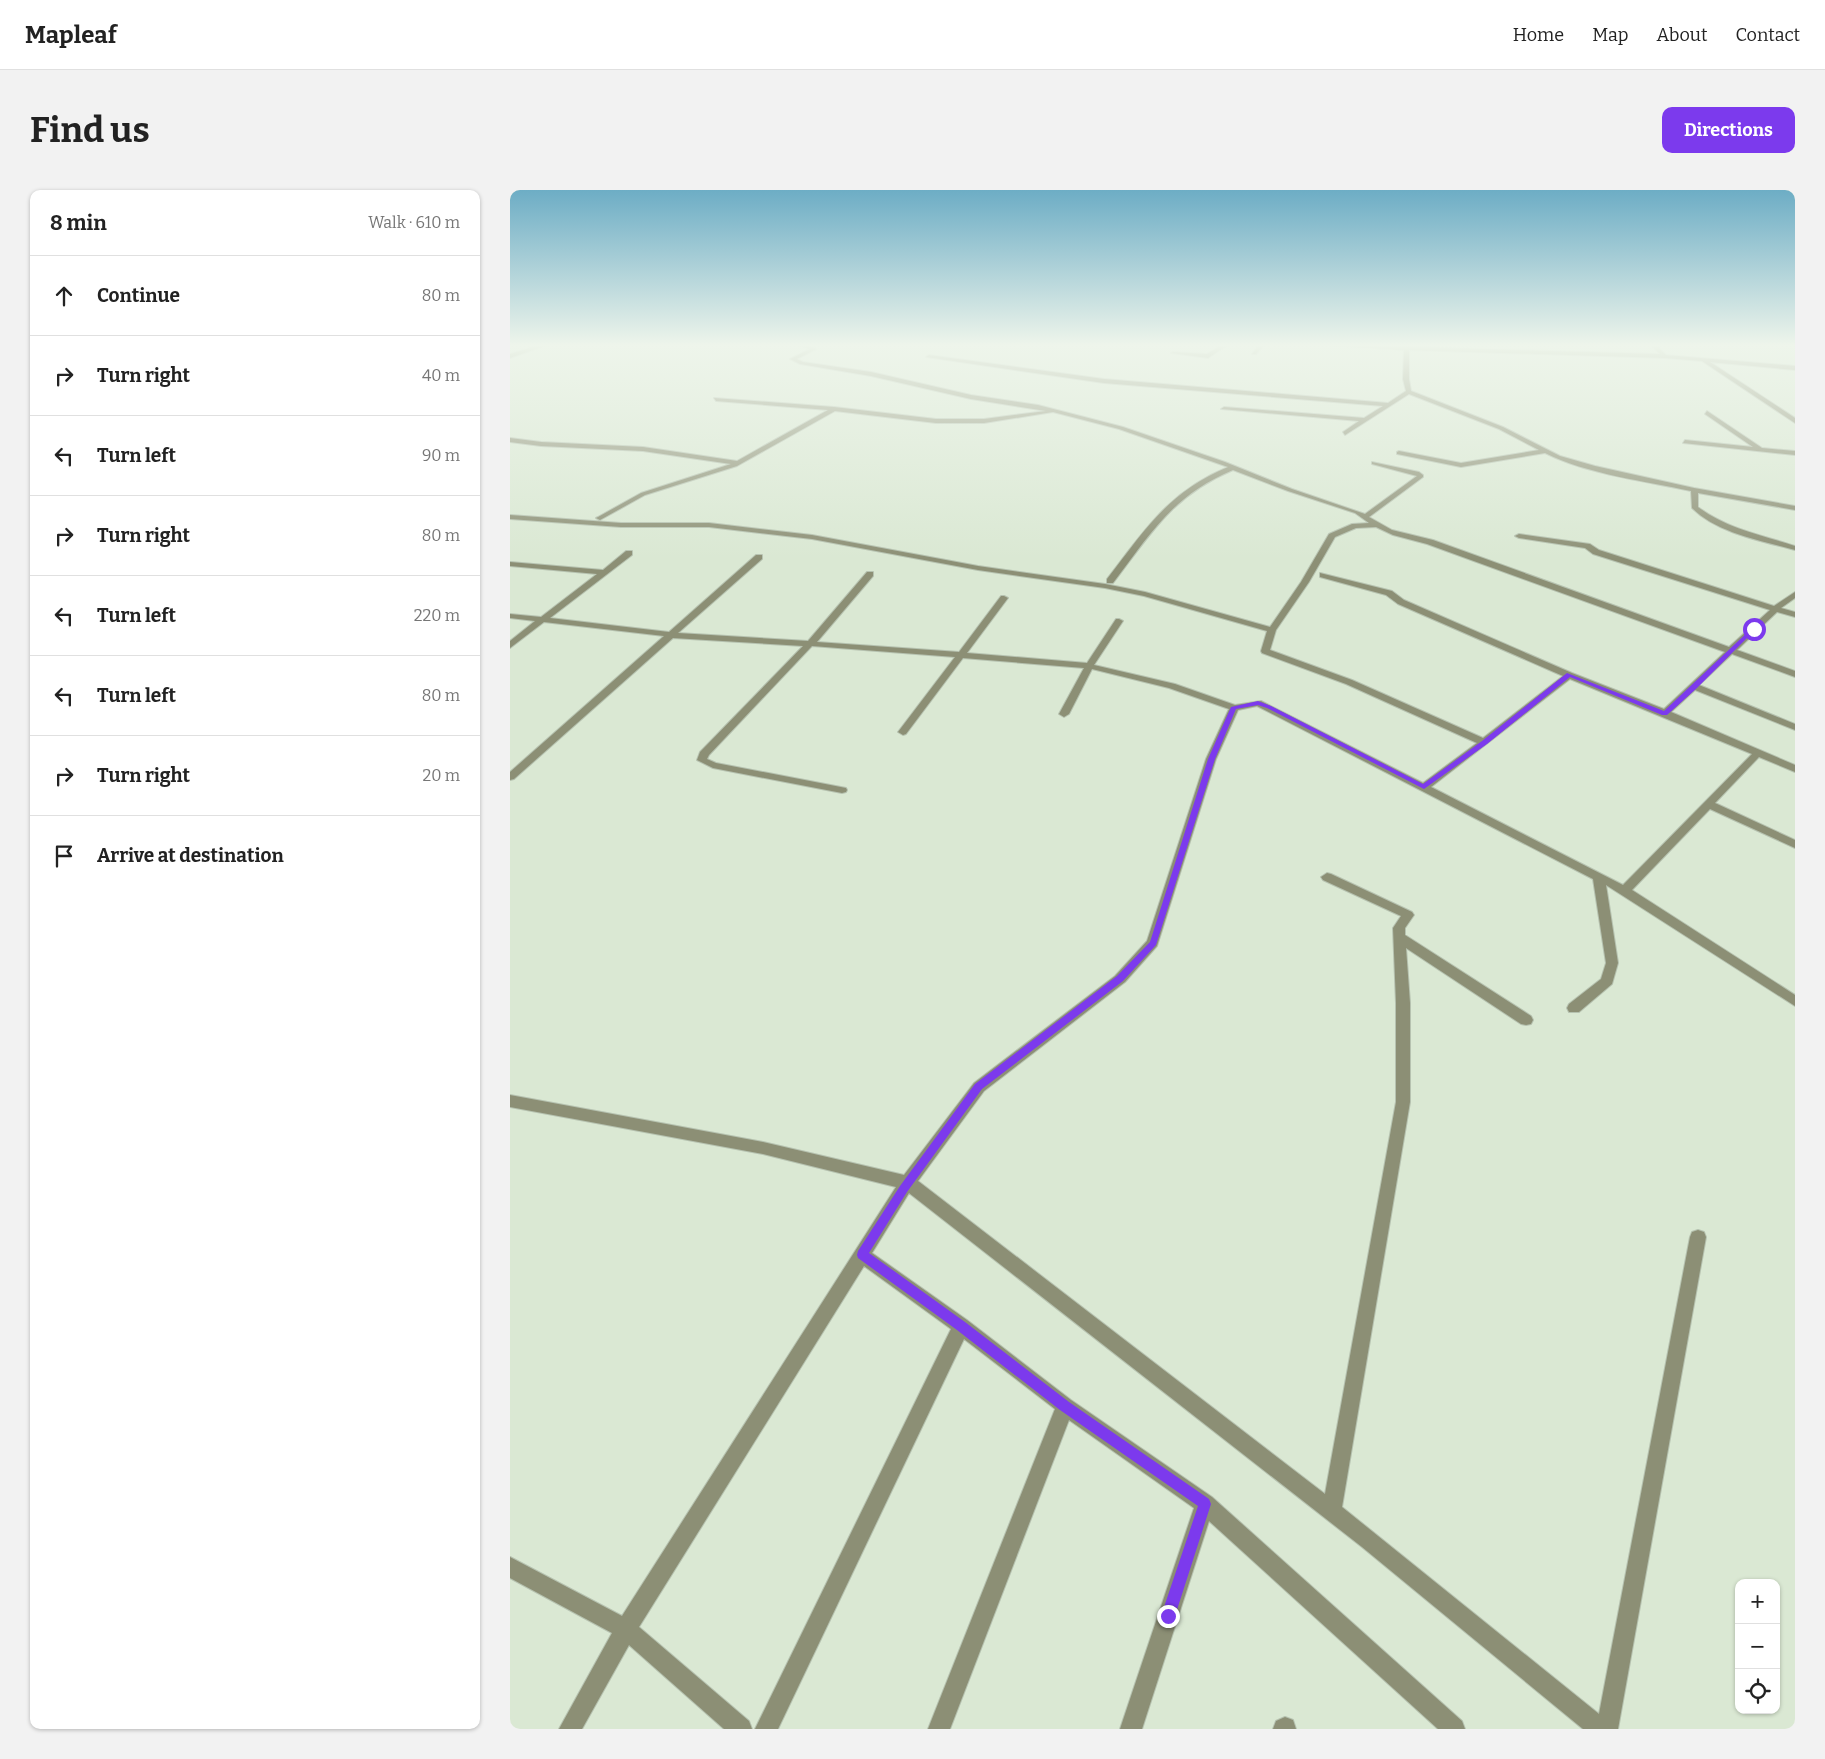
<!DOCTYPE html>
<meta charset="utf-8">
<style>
:root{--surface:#fff;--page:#f2f2f2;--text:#222;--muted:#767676;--line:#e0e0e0;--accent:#7c3aed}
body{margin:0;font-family:Bitter,serif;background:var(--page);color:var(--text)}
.controls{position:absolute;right:15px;bottom:15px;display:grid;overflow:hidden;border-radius:10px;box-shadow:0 1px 4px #0004}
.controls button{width:45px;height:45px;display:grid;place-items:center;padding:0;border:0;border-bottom:1px solid var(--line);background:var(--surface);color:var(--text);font:25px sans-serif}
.stop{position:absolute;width:15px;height:15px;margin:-11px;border:4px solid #7c3aed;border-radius:50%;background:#fff}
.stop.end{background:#7c3aed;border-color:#fff;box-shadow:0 1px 5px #0008}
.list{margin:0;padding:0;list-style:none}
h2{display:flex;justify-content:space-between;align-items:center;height:65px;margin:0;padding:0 20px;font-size:21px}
h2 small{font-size:16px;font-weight:400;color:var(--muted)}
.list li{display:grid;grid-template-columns:32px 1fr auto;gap:15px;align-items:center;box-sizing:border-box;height:80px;padding:0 20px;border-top:1px solid var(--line)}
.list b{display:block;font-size:19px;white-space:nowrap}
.list em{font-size:16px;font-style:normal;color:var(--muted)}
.icon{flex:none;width:28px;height:28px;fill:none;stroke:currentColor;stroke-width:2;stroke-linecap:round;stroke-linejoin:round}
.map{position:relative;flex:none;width:1285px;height:1539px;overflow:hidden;border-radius:10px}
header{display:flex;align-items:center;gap:30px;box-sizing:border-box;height:70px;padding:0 25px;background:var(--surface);border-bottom:1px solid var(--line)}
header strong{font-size:24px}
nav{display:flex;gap:28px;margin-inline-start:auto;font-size:18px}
.intro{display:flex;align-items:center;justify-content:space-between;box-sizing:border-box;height:120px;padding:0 30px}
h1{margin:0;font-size:35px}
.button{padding:12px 22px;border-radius:10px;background:var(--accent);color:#fff;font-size:18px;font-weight:700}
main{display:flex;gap:30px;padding:0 30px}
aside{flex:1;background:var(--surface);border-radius:10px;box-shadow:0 1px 4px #0004}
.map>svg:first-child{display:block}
</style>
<header>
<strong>Mapleaf</strong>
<nav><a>Home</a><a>Map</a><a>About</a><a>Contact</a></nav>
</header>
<div class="intro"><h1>Find us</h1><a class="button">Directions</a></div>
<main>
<aside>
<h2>8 min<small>Walk · 610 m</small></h2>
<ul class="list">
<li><svg class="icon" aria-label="ahead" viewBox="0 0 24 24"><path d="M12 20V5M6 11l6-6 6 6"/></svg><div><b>Continue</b></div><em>80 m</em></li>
<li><svg class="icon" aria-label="right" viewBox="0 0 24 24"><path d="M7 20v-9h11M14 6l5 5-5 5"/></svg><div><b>Turn right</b></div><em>40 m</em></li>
<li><svg class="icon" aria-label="left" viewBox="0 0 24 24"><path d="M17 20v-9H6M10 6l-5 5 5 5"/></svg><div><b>Turn left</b></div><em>90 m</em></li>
<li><svg class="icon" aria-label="right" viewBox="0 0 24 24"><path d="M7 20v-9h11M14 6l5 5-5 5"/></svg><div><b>Turn right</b></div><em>80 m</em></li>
<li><svg class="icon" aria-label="left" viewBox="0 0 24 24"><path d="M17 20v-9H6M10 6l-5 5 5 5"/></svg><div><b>Turn left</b></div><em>220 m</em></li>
<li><svg class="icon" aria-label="left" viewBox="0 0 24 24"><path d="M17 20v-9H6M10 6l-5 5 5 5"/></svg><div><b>Turn left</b></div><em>80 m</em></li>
<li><svg class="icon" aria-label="right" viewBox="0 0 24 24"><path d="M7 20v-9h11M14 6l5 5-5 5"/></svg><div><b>Turn right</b></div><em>20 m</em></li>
<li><svg class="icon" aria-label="arrive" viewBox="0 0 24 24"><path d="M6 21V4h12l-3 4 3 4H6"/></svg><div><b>Arrive at destination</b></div></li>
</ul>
</aside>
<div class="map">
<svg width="1285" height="1539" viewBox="0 0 1285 1539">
<rect width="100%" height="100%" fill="#dae8d3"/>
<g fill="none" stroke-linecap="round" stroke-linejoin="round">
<defs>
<g id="minor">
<polygon points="33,154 40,154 0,168 0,164"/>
<path d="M285,154H292L306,159L287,169L293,172L361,182L461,205L528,215L613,237L715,272L782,299L855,324L907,286L862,274V272L909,282L913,285V287L859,327L882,340L923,350L1219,457L1260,420L1083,364L1075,358L1009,348L1005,346L1009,344L1080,354L1089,360L1264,416L1285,402V408L1271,418L1285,422V427L1267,422L1227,460L1285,481V487L1222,464L1189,495L1285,534V540L1185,500L1161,522L1285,575V582L1249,567L1205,613L1285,650V658L1200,619L1122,700L1285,805V816L1096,695L1108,773L1102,794L1069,822H1059L1057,818L1059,814L1091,789L1096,773L1083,689L747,516L728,520L706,569L647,756L615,792L474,901L408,991L815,1304L886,912V813L883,738L891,726L813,690L811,687L817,683L821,684L902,722L904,725L895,738V745L1021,826L1023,830L1021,834L1016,835L1011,834L896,758L900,813V912L832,1317L1089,1524L1180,1047L1182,1042L1188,1040L1194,1042L1196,1047L1108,1539H1073L852,1357L399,1003L362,1063L457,1130L561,1210L702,1307L952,1531L955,1539H928L699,1331L632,1539H610L684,1318L559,1230L440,1539H418L545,1219L454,1149L268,1539H245L441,1139L354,1076L129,1437L239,1531L242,1539H214L119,1455L72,1539H49L102,1443L0,1388V1367L112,1426L386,997L253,964L0,917V905L253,952L394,985L464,893L605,786L637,751L696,569L719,519L659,498L582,479L559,524L554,527L549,524L574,478L453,468L396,544L393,545L388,542L445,467L302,456L199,565L197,569L206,573L336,598L337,600L336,602L332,603L203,578L187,570L190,562L293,456L163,448L4,589L0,590V582L154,446L34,432L0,458V451L25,431L0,428V424L31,427L87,384L0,376V372L93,380L116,361H122V365L40,428L159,442L246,365H252V369L168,443L298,451L357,382H363V386L307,452L449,462L491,406H494L498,408L457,463L577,473L606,429H609L613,431L584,475L665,494L725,515L751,511L913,593L967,553L836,494L752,463L751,461L757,441L634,406L595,398L468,380L302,349L199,337H111L0,329V325L111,333H199L302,345L468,376L595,394L635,402L760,437L791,392L819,344L842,334L859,333L845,323L778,301L723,280C663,305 641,343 603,393H597V389C635,340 658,302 718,277L609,239L543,222L474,233H426L325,221L227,276L135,305L90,330L86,328L88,327L131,303L221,274L133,261L31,256L0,252V248L31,252L133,257L227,271L318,220L206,211L204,208L324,217L426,229H474L536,221L461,209L361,186L290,174L280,169L300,159ZM866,337L883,345L917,354L1215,462L1154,519L1062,483L894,410L882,401L810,383V387L876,405L888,414L1053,486L973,548L842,490L760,460L766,440L799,392L825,347L846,338ZM1060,489L1242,564L1113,695L921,597Z"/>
<polygon points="714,154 719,154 698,168 661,163 663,162 697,164"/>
<polygon points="750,154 755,154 746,164 742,164"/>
<path d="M803,154L893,157L892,154H896L898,157L1150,164L1140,154H1145L1156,165L1285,176V180L1200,172L1285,228V233L1192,171L1155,168L899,160V189L901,201L993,237L1050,266L1085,276L1184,298L1285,316V320L1188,303V317C1217,339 1252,345 1285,356V360C1252,351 1207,343 1182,318L1181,301C1134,291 1077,284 1035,263L951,277L887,264V262L889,261L951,273L1029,260L989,239L899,204L835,245L833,242L849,231L711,219L714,217L854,228L873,216L594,193L416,167L419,165L594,189L878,213L896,201L893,189L894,160Z"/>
<polygon points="1197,221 1252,258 1285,261 1285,265 1173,253 1175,250 1243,257 1195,224"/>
<polygon points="775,1527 783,1530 786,1539 763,1539 766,1531"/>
</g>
</defs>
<use href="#minor" stroke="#b6c2b0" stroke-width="2"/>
<use href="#minor" fill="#8c8f75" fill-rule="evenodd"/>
</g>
<linearGradient id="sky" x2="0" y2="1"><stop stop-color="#6dadc5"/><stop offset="0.42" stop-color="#eef5eb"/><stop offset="1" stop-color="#eef5eb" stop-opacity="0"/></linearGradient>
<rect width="1285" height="369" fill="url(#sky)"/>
<polygon fill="#7c3aed" points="1242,438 1246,439 1187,498 1157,525 1152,525 1060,487 977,554 914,599 757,518 748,515 726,519 705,569 646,755 613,791 472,899 397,1002 359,1063 455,1132 559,1212 699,1309 701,1314 665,1426 663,1431 658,1433 653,1431 651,1426 688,1316 550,1220 447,1140 348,1068 347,1065 348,1061 390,996 465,894 607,786 640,752 698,569 721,517 748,511 761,516 913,594 972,551 1057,483 1154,521"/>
</svg>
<div class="controls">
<button>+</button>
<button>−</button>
<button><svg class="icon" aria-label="locate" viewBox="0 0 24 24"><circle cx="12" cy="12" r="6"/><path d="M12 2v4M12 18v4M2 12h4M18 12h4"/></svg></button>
</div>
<div class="stop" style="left:1244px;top:439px"></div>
<div class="stop end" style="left:658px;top:1426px"></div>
</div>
</main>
